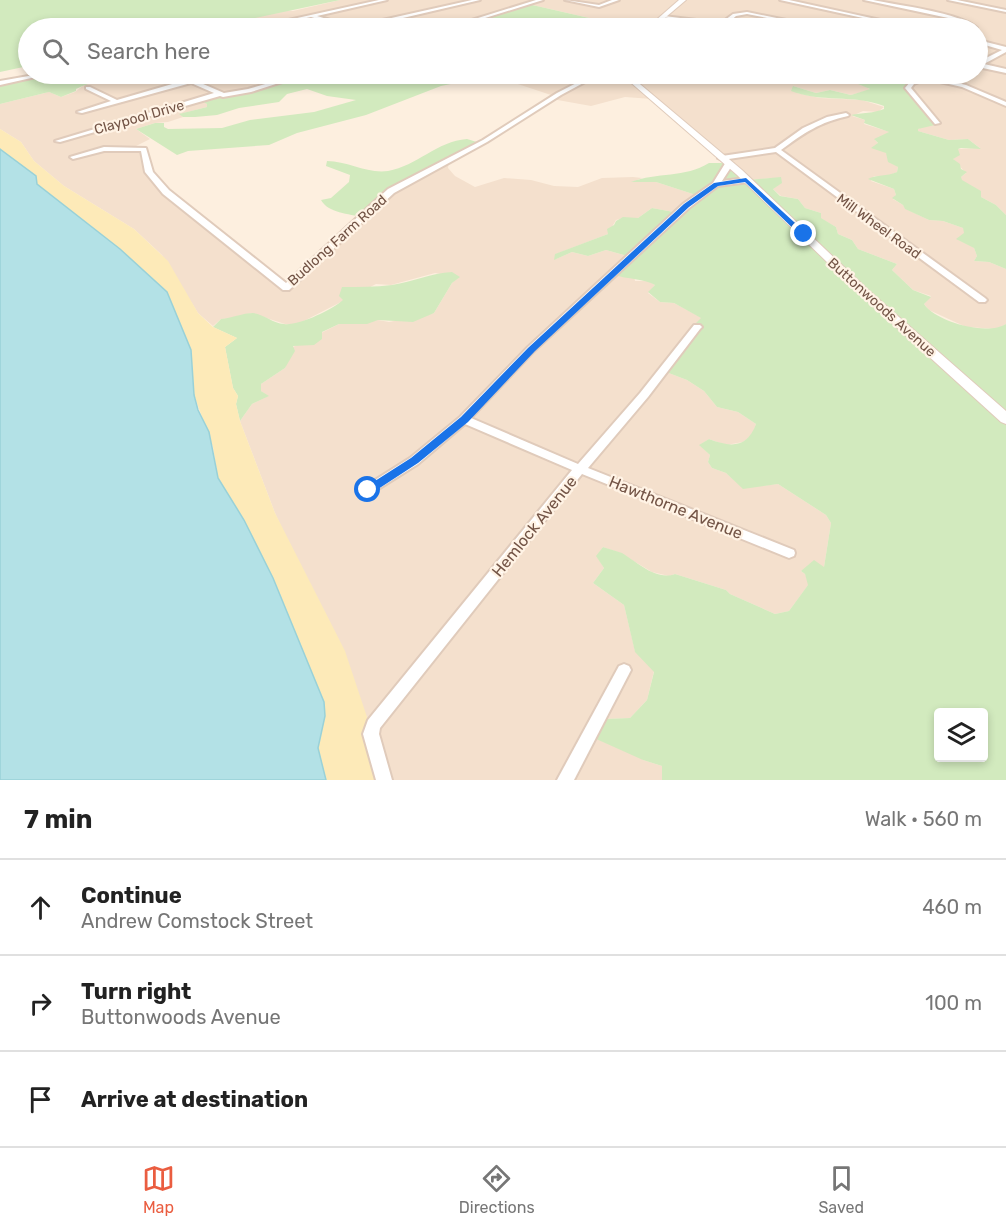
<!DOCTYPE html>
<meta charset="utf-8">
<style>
:root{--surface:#fff;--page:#f2f2f2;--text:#222;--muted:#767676;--line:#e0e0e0;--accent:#ea5d40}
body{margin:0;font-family:Rubik,sans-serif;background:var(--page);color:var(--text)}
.controls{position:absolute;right:18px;bottom:18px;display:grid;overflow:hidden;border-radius:6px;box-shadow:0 3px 9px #0003}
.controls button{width:54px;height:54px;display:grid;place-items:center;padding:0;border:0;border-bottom:2px solid var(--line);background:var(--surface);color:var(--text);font:30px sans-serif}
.stop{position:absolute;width:18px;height:18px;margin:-14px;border:4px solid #1a73e8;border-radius:50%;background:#fff}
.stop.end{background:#1a73e8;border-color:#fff;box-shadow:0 2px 6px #0008}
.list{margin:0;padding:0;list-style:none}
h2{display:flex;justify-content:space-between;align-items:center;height:78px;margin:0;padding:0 24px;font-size:26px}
h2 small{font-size:20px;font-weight:400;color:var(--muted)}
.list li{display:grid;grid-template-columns:39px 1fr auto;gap:18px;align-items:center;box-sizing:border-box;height:96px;padding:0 24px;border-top:2px solid var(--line)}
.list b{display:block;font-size:22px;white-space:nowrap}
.list p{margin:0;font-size:20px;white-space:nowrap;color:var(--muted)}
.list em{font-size:20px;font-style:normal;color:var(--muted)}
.icon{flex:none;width:33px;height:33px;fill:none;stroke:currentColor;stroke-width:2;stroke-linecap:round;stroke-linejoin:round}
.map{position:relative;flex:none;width:1006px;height:780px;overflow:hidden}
.search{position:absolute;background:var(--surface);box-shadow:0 3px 9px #0003;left:18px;right:18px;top:18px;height:66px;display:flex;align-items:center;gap:15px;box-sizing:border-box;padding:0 21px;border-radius:33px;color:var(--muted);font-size:22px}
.sheet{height:366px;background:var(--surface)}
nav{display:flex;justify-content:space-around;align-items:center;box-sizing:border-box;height:84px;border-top:2px solid var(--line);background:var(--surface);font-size:16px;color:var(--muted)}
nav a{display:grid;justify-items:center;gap:3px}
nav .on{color:var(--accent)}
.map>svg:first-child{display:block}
</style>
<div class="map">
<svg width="1006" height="780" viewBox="0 0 1006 780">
<rect width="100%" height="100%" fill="#fdefdf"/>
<g fill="#f4e0cd">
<polygon points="340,0 1006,0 1006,215 996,205 981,197 980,191 961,180 961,177 966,173 953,159 958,149 980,148 968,139 949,140 918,131 918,129 922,127 935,124 909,88 911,83 871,80 860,85 868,87 869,90 851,95 830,90 816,93 793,86 797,93 820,98 862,100 884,107 878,112 863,111 852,116 865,120 864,124 890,132 875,140 898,167 897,172 887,177 874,176 871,181 894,189 896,195 893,199 903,205 906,209 929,220 943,221 963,228 974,248 977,256 974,261 989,262 1006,269 1006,324 998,329 966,327 929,310 924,304 931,296 913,290 892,270 897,264 858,249 852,240 838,234 836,227 820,218 821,213 805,208 798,199 781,196 773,189 773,178 748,180 652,99 625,97 591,106 552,99 554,96 488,74 978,74 978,28 633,28 528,4 449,28 312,28 265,22 246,22 254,16 282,10 293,11"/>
<polygon points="147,74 305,74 247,91 201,100 207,104 207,107 180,114 183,117 168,122 155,123 136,129 150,139 132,148 138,149 145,155 145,166 169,194 284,287 392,191 449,161 448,168 455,176 475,187 504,178 531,180 554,186 578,187 602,178 633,177 642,178 632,182 656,182 699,196 679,213 652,208 638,218 623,218 616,220 608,234 556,254 556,259 572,252 588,256 606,250 631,257 635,281 648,281 655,285 648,293 660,302 674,303 702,318 697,332 666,372 687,380 704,391 717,407 738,412 756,424 752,435 743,442 726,445 709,439 700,445 710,455 708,462 712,468 726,473 743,488 778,484 826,515 831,523 824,567 801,571 805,574 809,584 789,611 775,614 730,594 726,590 675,574 669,576 652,572 620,553 603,547 597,556 604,568 593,583 624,605 635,651 654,671 647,700 630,718 604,719 643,760 662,766 662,780 384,780 368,720 275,513 240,421 252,404 268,396 261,391 261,384 285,368 293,347 339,324 354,324 378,320 389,322 434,313 452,283 459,277 435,273 391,285 376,284 298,324 285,324 251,313 236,318 221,319 213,326 198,313 162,255 134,229 64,186 34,161 21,142 0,129 0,104 49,92 61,97 75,92 85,84 103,79 141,78 142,75"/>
</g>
<g fill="#d2eabe" fill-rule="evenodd">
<polygon points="0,0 340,0 246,20 249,23 265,22 273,25 290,21 312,28 28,28 28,66 0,72"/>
<polygon points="528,4 633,28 449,28"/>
<path d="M46,74H147L142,75L141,78C121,78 94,79 76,89V91L61,97L49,92L0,104V83Z"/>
<polygon points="305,74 391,74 372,75 371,78 377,82 400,77 395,74 488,74 503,80 475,79 441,86 366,115 297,133 269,145 188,151 177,155 136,129 155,123 164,123 164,127 168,129 222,128 250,120 314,112 356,100 327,96 307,89 287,94 279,102 239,108 217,115 195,117 183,117 179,114 207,107 207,104 200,100 247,91"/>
<path d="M871,80L911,83L909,88L935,125L918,129V131L949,140L968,139L981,149L961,148L958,149L960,155L953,159L960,164L961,169L967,172L961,177L962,180L981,191V197L996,205L1006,215V269L989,262L974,261L977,256L974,248L956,239L964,233L963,228L943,221L929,220L905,209L903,205L892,198L896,195L894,189L868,179C877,174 886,177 897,172L898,167L888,162L886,153L871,148L878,143L874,139L889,132L864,123L865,120L851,115C861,113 875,113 884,109V106C854,94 821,103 791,91L793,86L816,93L830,90L851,95L870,89L858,84Z"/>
<path d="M467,139L480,143L392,191L363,217C349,214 328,213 321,200L331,198L349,182L350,175L326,166L327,161C348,161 367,174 388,171C417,166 437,141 467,139Z"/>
<path d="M709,163H728L748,180L781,177L782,183L773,189L780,196L798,199L805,208L821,213V218L836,227L838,234L852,240L858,249L897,264L892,270L913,290L931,297L924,304C936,322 987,336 1006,324V780H662V766L643,760L594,738L604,719L630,718L647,700L654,672L635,652L624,605L593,583L604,568L596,556L603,547C609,549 616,551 622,553C637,562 656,581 675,574L726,590L730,594L775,614L789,611L808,585L805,574L801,571L814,560L824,567L831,523L826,515L778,484L743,489L726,473L712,468L708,462L710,455L699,445L709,439C730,447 747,449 756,424L738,412L717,407L704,391L687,380L666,372L697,332L696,323L701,318L674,303L660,302L648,292L655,285C645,279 627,279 614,275L631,257L606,250L588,256L572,252L554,260L555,254L608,234L607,229L614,225L616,221L623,217L638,218L652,208L679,213L699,196L656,182H631C657,172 685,178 709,163ZM938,712H984V758H938Z"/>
<path d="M452,272L460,277L452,283L434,313L413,322L378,320L367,324H339L322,332V339L314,345L293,346L295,351L285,368L261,384V391L269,396L252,404L240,421L236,404L238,396L233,388L225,347L237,338L213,327L221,319C231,318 243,313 253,313C263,314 273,323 284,324C298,326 332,310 343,300L339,296L342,287C359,287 375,287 392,285C413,282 431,273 452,272Z"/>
</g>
<polygon fill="#fdeab8" points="0,129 21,142 34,161 64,186 134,229 168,261 198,313 213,327 237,338 225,347 233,388 238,396 236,404 240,421 275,513 345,651 368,720 384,780 326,780 318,748 325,716 324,702 273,578 218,479 213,447 194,395 191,350 167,292 120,249 37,184 33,174 0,149"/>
<polygon fill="#b3e1e6" stroke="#99d1d8" stroke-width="1.5" points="0,149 36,176 37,184 120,249 167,292 191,350 194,395 198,410 209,432 218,478 244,520 273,578 324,702 325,716 318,748 326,780 0,780"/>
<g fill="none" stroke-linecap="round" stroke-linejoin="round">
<defs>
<g id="minor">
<polygon points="379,0 387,0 317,16 347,25 360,25 472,0 480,0 360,28 347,28 311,17 260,28 252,28"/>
<polygon points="536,0 543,0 453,28 446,28"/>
<polygon points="565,0 599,5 612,0 619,0 599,7"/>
<polygon points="780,0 789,0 917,28 909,28"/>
<path d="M864,0H873C897,5 961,13 977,28H972L966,24L953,19Z"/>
<polygon points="948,0 957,0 1006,10 1006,12"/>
<polygon points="747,12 826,28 818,28 747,14 736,16 726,25 734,28 662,17 664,16 721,23 733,14"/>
<polygon points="978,40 1006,47 1006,52 984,64 1006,69 1006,73 978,67 978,62 1002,50 978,43"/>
<polygon points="40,74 49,74 0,85 0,81"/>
<polygon points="173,74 180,74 224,93 248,89 300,74 307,74 251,92 223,97 220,96 60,142 55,141 214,93 191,83 82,113 77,112 111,101 86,89 86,87 90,87 117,100 186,80"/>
<polygon points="594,74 600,74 561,95 487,142 394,193 289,290 283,290 163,194 145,172 141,151 104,151 73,159 70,157 104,147 146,148 153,172 169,190 286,283 388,189 483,140 557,93"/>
<polygon points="666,74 675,74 653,80 629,80 626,78 629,76 653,76"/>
<polygon points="806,74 813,74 829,80 824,81"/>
<polygon points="911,74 919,74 966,85 1006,102 1006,106 962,87 927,79 914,84 911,88 940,123 935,124 905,88 910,82 920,77"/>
<path d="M846,113L849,115L848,116C820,122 804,133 781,150L985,298L987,300L985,302H979L776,152L722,160L718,158L722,156L775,148L803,128L827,117Z"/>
<polygon points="726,162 733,164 722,181 746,178 750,180 749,182 718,186 689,208 534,351 471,418 578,464 640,393 694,325 700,325 702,327 700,329 648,397 588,468 794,550 795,553 794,556 789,558 784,556 582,474 380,728 379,734 392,780 376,780 363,734 368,720 572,470 465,424 418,464 372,493 364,493 362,490 364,487 410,458 460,417 528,347 683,204 713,183"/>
<polygon points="624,664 629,666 631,670 574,780 557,780 619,666"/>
</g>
<g id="tertiary">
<polygon points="679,0 686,0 653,28 647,28"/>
<polygon points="621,74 628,74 742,170 867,289 1006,411 1006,424 1001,422 859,293 736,174"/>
</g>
</defs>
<use href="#minor" stroke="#e0cbbb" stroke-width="4"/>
<use href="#tertiary" stroke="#e0cbbb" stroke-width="2"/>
<use href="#minor" fill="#fff" fill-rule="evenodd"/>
<use href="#tertiary" fill="#fff" fill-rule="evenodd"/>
</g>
<polygon fill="#1a73e8" points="746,178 806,233 806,236 801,236 745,182 718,186 689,207 535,351 468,422 418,463 372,493 364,493 364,488 411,458 461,417 528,348 684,204 714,183"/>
<g text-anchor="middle" stroke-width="4.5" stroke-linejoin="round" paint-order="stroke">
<g font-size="14" fill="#735446" stroke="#fff3e5">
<text transform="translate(139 117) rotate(-16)" y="5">Claypool Drive</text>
<text transform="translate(879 226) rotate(36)" y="5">Mill Wheel Road</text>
<text transform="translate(337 240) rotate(-42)" y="5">Budlong Farm Road</text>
<text transform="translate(882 307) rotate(42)" y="5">Buttonwoods Avenue</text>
</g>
<g font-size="16" fill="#735446" stroke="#fff3e5">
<text transform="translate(676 507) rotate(22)" y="6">Hawthorne Avenue</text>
<text transform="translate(534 526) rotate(-51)" y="6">Hemlock Avenue</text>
</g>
</g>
</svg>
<div class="controls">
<button><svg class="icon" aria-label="layers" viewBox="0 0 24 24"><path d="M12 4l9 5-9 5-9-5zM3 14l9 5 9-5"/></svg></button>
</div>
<div class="stop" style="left:368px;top:490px"></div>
<div class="stop end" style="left:804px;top:234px"></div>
<div class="search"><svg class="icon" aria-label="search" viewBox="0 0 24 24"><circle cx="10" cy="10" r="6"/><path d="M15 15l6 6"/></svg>Search here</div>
</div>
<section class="sheet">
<h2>7 min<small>Walk · 560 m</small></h2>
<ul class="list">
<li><svg class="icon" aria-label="ahead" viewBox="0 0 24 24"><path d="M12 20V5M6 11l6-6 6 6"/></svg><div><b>Continue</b><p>Andrew Comstock Street</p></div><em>460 m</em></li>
<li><svg class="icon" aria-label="right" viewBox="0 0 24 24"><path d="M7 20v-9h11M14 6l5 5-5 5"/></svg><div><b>Turn right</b><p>Buttonwoods Avenue</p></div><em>100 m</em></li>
<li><svg class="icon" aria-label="arrive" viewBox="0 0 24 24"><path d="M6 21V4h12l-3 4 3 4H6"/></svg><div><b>Arrive at destination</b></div></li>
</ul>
</section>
<nav>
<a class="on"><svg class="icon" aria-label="map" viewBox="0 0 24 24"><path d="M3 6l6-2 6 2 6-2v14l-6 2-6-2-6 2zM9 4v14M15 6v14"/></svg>Map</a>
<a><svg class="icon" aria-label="directions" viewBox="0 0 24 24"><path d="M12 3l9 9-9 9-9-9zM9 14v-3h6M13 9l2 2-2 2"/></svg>Directions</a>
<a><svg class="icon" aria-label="saved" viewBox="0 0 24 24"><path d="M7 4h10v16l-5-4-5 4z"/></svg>Saved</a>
</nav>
